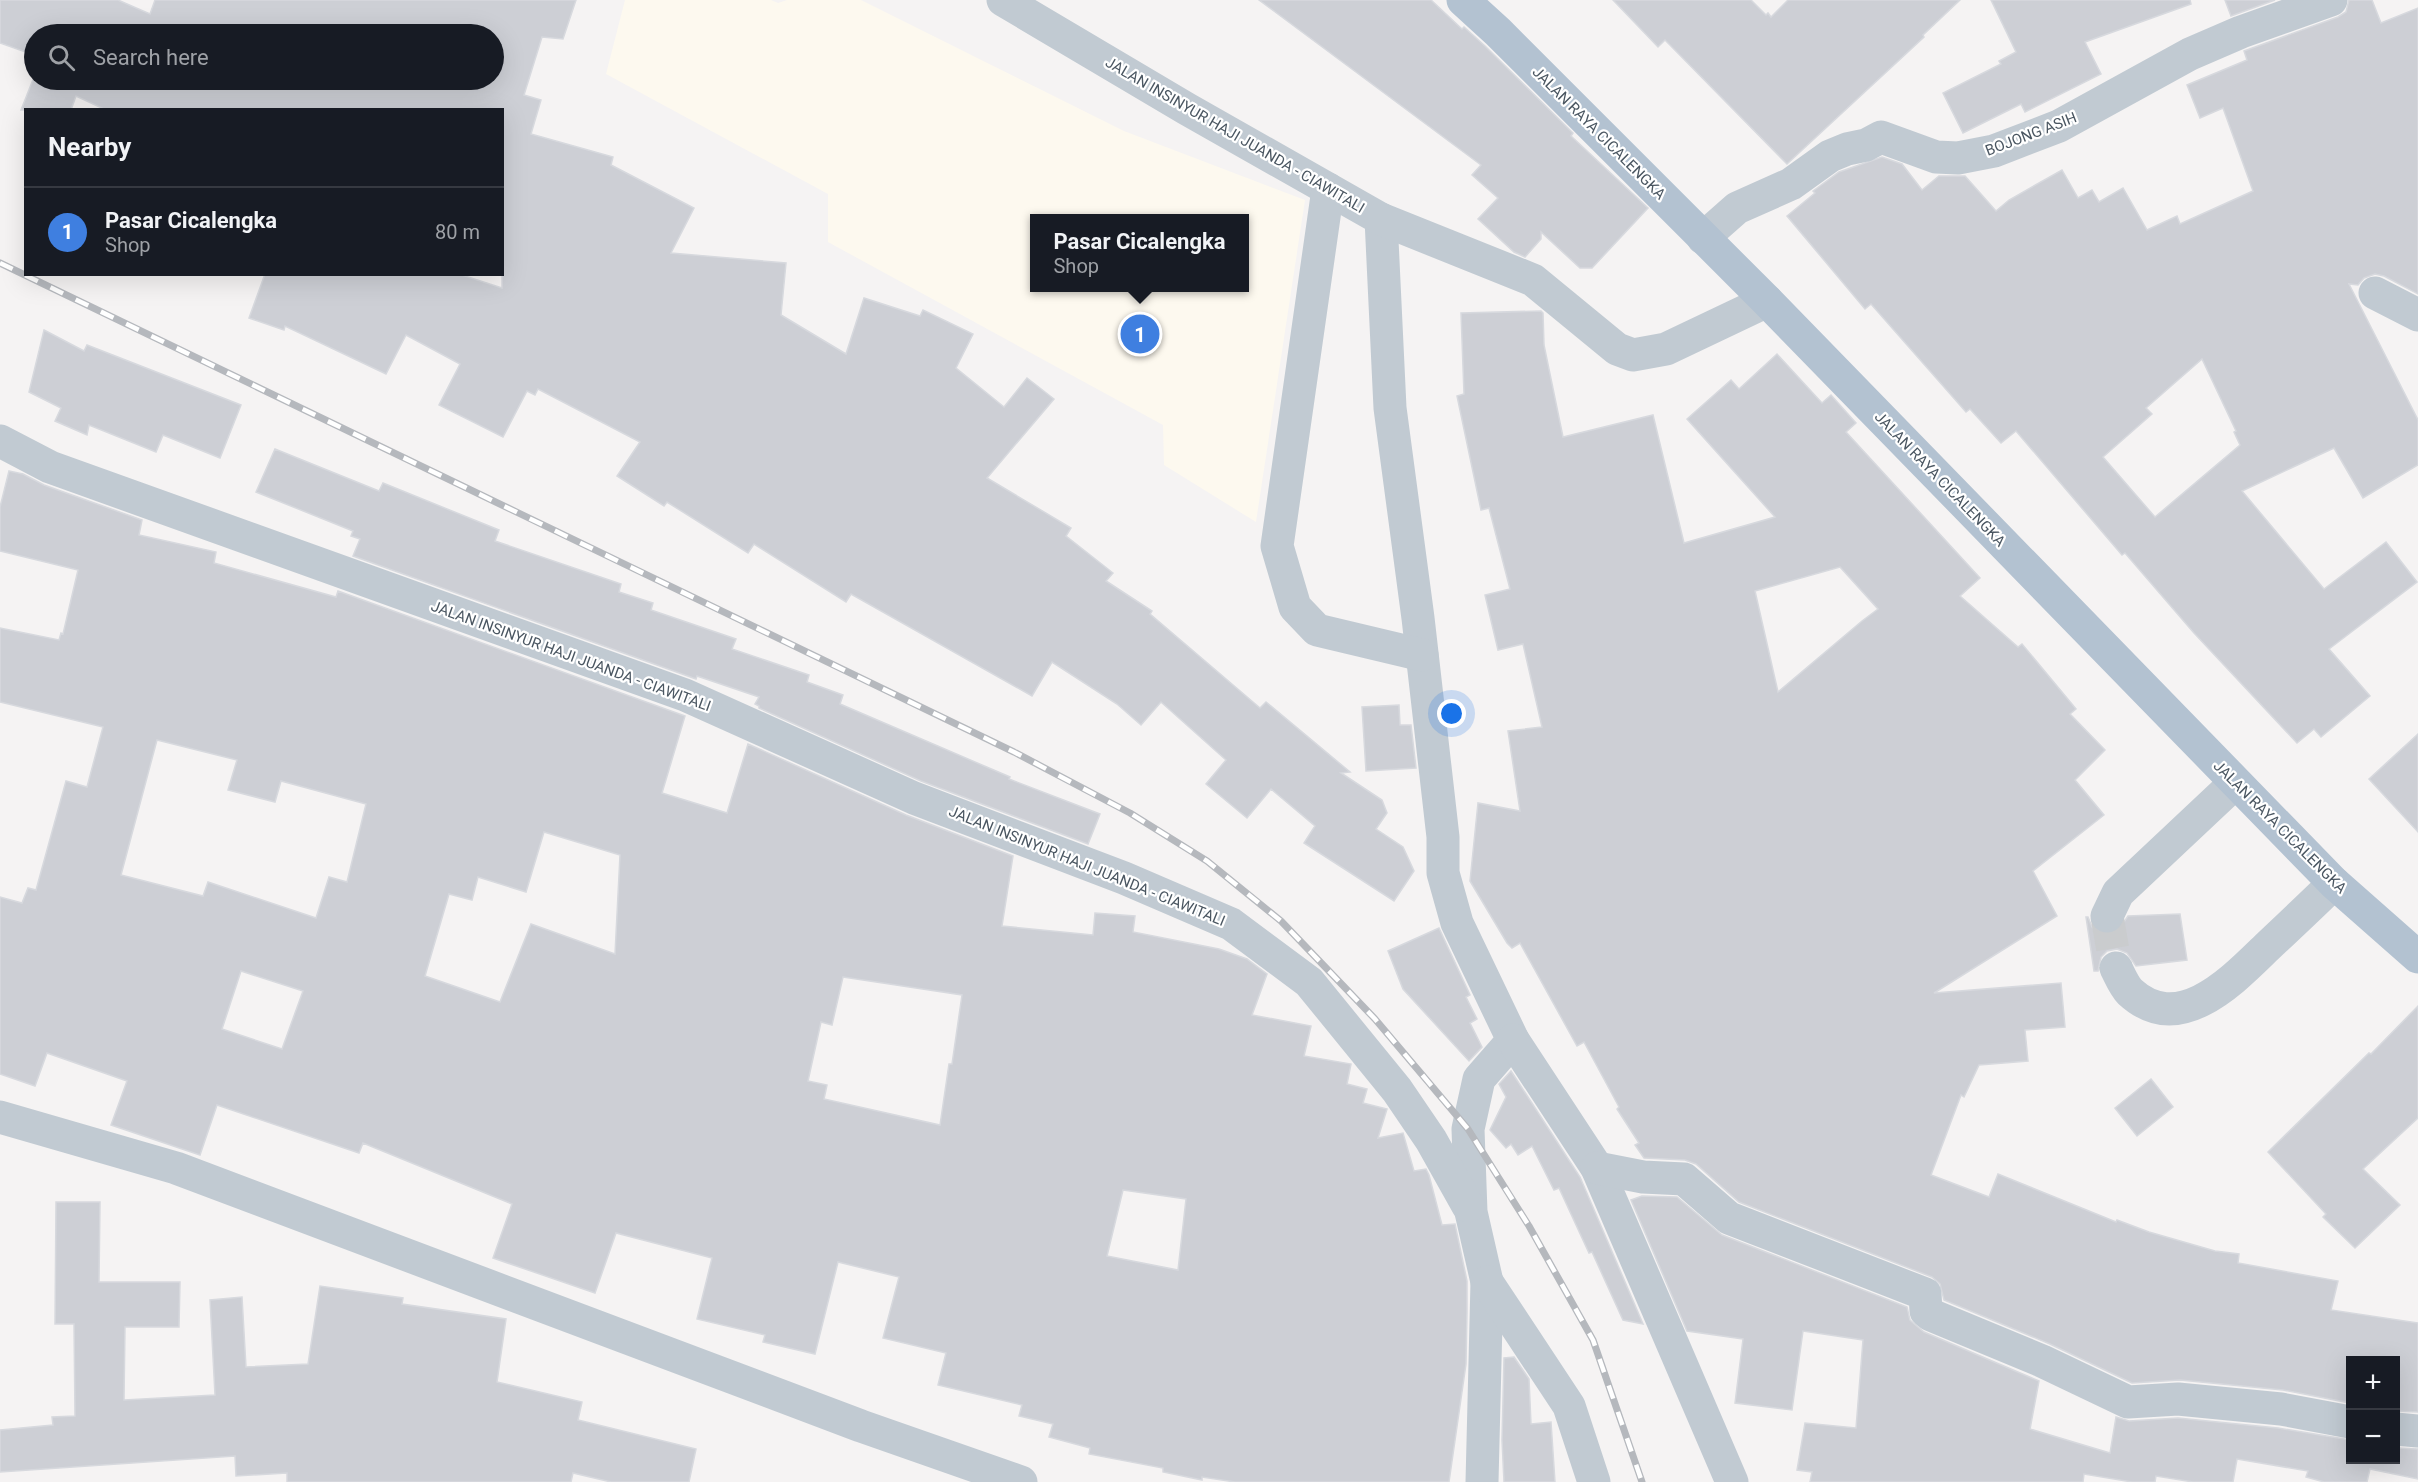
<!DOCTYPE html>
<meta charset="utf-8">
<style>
:root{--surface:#171b24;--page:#242831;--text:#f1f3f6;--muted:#9ea1a6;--line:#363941;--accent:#1a73e8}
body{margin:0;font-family:Roboto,sans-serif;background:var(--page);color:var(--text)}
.controls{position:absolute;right:18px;bottom:18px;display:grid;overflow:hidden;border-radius:0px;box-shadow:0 6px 24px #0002}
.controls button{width:54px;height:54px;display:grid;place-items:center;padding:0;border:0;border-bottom:2px solid var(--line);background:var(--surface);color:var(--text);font:30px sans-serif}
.you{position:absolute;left:1452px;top:714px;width:21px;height:21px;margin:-15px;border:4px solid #fff;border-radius:50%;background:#1a73e8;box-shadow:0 0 0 9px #1a73e833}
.badge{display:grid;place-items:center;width:39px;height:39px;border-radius:50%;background:var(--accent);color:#fff;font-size:20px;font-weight:700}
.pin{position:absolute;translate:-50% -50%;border:3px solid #fff;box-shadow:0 2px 6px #0006}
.popup{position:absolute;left:1030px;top:214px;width:219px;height:78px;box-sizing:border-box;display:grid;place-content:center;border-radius:0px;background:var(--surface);filter:drop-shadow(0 2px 4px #0005);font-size:20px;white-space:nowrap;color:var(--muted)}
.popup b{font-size:22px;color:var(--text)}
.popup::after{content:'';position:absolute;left:50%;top:100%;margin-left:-12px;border:12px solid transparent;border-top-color:var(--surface)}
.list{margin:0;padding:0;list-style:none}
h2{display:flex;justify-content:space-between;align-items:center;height:78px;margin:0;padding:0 24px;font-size:26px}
h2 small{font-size:20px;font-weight:400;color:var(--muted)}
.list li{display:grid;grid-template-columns:39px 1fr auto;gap:18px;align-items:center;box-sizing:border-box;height:90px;padding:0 24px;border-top:2px solid var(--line)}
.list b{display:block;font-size:22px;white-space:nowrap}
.list p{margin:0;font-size:20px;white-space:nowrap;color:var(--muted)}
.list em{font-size:20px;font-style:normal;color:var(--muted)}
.icon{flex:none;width:33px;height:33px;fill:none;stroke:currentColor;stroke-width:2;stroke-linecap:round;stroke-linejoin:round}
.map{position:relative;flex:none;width:2418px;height:1482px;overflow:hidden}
.search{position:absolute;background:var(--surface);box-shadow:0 6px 24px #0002;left:24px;top:24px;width:480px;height:66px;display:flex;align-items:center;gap:15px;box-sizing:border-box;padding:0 21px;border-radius:33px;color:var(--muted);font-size:22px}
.panel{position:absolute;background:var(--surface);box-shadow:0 6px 24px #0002;left:24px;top:108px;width:480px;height:168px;border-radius:0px}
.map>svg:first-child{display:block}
</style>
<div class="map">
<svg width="2418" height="1482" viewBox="0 0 2418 1482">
<rect width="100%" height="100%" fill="#f5f3f3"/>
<path fill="#fdf9ef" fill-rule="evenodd" d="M625,0H771L778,3L787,0H861L1124,131L1305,200L1256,522L1164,465L1163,425L828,242V194L606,74ZM1035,218H1245V288H1035Z"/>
<g fill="#cdcfd5" stroke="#d7d9de" stroke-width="1.5" fill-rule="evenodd">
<polygon points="0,0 118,0 150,14 155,0 576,0 563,39 542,37 524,95 541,100 531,134 613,157 611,165 694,208 671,253 786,263 781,315 846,354 864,298 920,316 923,310 973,334 956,368 1004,407 1027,378 1054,399 987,478 1071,528 1066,536 1113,573 1106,581 1152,611 1150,614 1260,708 1266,702 1350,772 1341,773 1382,800 1387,813 1376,829 1403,847 1414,871 1394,901 1304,843 1315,826 1271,789 1247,818 1206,784 1226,760 1161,702 1141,725 1117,704 1052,662 1032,696 851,594 846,602 754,544 748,553 667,502 664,506 617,476 640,442 538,389 535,395 527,391 503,437 439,405 460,364 406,335 386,374 285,326 284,330 249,318 265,274 459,274 502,288 502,110 106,110 76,96 71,110 21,110 34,77 34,80 494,80 494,34 34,34 34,55 0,43"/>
<polygon points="1259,0 1431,0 1462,29 1464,27 1485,46 1573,133 1571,136 1648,208 1592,268 1580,268 1541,232 1541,239 1525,257 1514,252 1478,219 1498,198 1472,175 1481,165"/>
<polygon points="1613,0 1751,0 1766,15 1768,13 1771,17 1788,0 1960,0 1923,35 1924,37 1787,164 1665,40 1658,47"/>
<polygon points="1991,0 2190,0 2191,4 2085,42 2101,74 2025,112 2021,104 1963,133 1943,93 2001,64 1999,61 2016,52"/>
<polygon points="2225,0 2275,0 2231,16"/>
<path d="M2349,0H2372L2381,23L2418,8V294L2384,276L2375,274L2364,278L2358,285L2349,284L2418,420V465L2363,498L2334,448L2242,491L2324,589L2386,542L2417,582L2329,649L2370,696L2321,737L2314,729L2297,743L2194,633L2125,553L2122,555L2016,431L2001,443L1970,409L1966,412L1871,304L1865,309L1787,216L1815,193L1813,191L1839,172L1882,157L1902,164L1922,190L1939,176H1965L1996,211L2009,200L2062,170L2078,198L2092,190L2099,202L2123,188L2147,230L2177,216L2180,224L2253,191L2223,108L2200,118L2187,85L2247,60L2244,51L2338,17L2346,12ZM2202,359L2236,431L2234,432L2240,445L2155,517L2103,457L2152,414L2146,408Z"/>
<path d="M1541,311L1543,313L1544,345L1563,437L1653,415L1684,543L1775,517L1687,419L1731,380L1739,389L1777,354L1822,403L1831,395L1856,423L1846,432L1980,578L1960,596L2018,647L2022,644L2076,709L2070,714L2105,750L2075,780L2104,815L2033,871L2057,916L1934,993L2061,983L2065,1027L2025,1030L2028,1061L1979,1065L1964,1097L1961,1095L1931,1175L1989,1197L1998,1174L2116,1222L2117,1220L2149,1232L2215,1251L2239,1254L2238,1263L2338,1281L2331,1310L2418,1323V1412L2396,1411V1360H2350V1403L2283,1390L2180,1380L2132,1383L2050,1344L1944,1300L1940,1284L1932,1277L1739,1202L1696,1164L1685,1160L1644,1158L1635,1145L1639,1143L1617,1109L1619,1107L1584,1042L1577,1046L1520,943L1512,948L1507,943L1470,881L1478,803L1520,811L1508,731L1542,727L1523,644L1498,650L1485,595L1510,589L1489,508L1481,510L1457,396L1464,394L1461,313ZM1840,567L1878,609L1862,621L1778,692L1755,591Z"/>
<polygon points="44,330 84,351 87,345 241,405 220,458 163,435 156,452 89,425 87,435 55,421 61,408 29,392"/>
<polygon points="275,449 379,491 383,483 499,530 495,541 621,584 619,592 653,603 651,610 736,639 732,649 809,675 807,682 843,695 840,704 1010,777 1009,779 1100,814 1088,844 921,781 759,708 759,706 755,704 759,697 697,676 696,679 353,556 360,539 351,536 353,531 256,492"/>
<path d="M9,471L23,474L44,485L142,520L139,535L216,552L214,563L336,597L338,591L685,716L662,793L727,813L748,744L906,815L1013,856L1002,926L1093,935L1095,913L1135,916L1133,932L1219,949L1247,959L1267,974L1252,1015L1311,1026L1304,1056L1351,1064L1347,1084L1367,1089L1363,1103L1387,1109L1378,1138L1403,1133L1414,1171L1426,1169L1429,1175L1442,1225L1455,1224L1467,1281V1312L1466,1364L1449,1482H1235L1202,1477V1480L1163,1472V1468L1089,1454L1090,1448L1049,1437L1053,1424L1019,1416L1022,1405L938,1385L946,1353L883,1338L899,1277L838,1262L815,1354L763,1342L765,1335L697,1319L712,1258L616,1233L595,1293L493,1258L512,1204L363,1143L359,1153L217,1105L200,1155L111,1125L127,1081L47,1053L35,1086L0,1074V897L22,903L28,888L36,890L66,781L87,787L103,727L0,702V628L59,640L61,633L63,634L78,570L0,551V507ZM157,740L237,760L228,790L275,802L281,781L366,804L347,882L329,877L316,918L208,882L203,896L121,875ZM544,832L620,855L615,954L531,924L500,1002L425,976L449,894L472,900L478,877L526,892ZM241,971L303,991L282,1049L222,1029ZM843,977L962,995L952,1064H949L940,1125L824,1099L827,1085L808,1081L821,1022L832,1025ZM1123,1190L1186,1199L1178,1270L1107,1256Z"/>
<polygon points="1399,705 1400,725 1411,725 1416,768 1366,771 1362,707"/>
<polygon points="2418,734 2418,832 2369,779"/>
<polygon points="2180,914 2187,960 2136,966 2127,953 2117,949 2107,951 2101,957 2098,971 2094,971 2086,917 2088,917 2092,927 2098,933 2108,935 2118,931 2128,916"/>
<polygon points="1439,928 1470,995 1466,997 1477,1019 1470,1023 1482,1047 1469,1061 1403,989 1388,951"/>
<polygon points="2418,1006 2418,1118 2363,1169 2400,1205 2355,1248 2323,1217 2326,1214 2268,1152 2369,1053 2371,1054"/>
<polygon points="1511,1071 1580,1177 1643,1324 1623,1320 1592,1252 1589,1253 1559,1188 1554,1190 1532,1146 1518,1155 1511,1144 1506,1148 1490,1130 1506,1097 1499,1084"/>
<polygon points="2151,1079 2173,1107 2137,1136 2115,1108"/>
<polygon points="1642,1196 1677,1197 1722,1235 1907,1307 1910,1320 1924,1332 2039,1381 2030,1429 2110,1453 2116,1417 2129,1421 2178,1418 2278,1428 2350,1440 2350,1460 2396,1460 2396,1448 2418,1449 2418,1479 2370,1469 2367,1482 2324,1482 2306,1477 2308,1471 2237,1459 2233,1482 2193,1482 2156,1476 2155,1482 2132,1482 2084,1474 2083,1482 1810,1482 1812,1472 1797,1470 1805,1423 1856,1428 1863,1340 1803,1331 1792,1410 1735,1403 1743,1339 1687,1331 1631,1200"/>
<polygon points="56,1202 100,1202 99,1282 180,1282 179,1327 125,1327 124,1400 215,1395 210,1300 242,1297 246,1367 308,1364 320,1286 403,1298 402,1304 506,1319 497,1382 582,1402 578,1420 696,1449 689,1482 611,1482 573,1473 571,1482 287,1482 287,1473 236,1476 235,1456 0,1472 0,1430 53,1425 52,1417 75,1416 74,1324 55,1324"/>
<polygon points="1514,1357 1529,1379 1531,1424 1551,1422 1555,1482 1504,1482 1502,1440 1504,1358"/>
</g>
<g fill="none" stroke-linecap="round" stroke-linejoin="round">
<polyline stroke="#caccce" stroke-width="33" stroke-dasharray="33 16" stroke-linecap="butt" points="2107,916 2116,968"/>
<g stroke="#c1cad2" stroke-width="33">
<polyline points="1003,0 1187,109 1381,219 1390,408 1418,618 1443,837 1443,873 1457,923 1513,1040 1479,1079 1468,1129 1471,1212 1487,1282 1482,1482"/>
<polyline points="1328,189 1277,546 1295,607 1317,630 1422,655"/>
<polyline points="1381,219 1533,280 1617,349 1633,355 1666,349 1767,301"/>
<polyline points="1703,238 1737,208 1791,184 1830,156 1847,149 1866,145 1881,137 1936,157 1958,158 1994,151 2059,126 2190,54 2241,32 2331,0"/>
<polyline points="2375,293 2418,315"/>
<polyline points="0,441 50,467 685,695 914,798 1124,878 1231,924 1309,982 1397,1090 1431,1140 1468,1206"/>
<polyline points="2107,916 2118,893 2235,783"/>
<path d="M2116,968C2120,976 2124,986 2130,992C2179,1037 2232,981 2267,947C2289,926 2312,905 2334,883"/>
<polyline points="1513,1040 1597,1168 1732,1482"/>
<polyline points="0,1117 176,1168 861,1426 1021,1482"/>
<polyline points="1597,1168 1643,1177 1684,1179 1729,1218 1925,1294 1926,1311 1931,1315 2042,1361 2128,1402 2178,1399 2281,1409 2350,1422"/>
<polyline points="1487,1282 1569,1406 1594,1482"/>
<polyline points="2396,1429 2418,1431"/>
</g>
<polyline stroke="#b3c2d1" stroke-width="33" points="1463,0 1498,32 1767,301 2334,883 2418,957"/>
<defs>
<polyline id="rail" points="0,263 1014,752 1130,813 1207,861 1281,921 1375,1019 1468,1129 1529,1226 1593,1340 1642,1482"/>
</defs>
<use href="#rail" stroke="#b5b8bd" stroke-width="7"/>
<use href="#rail" stroke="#fff" stroke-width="4.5" stroke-dasharray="14" stroke-linecap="butt"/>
</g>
<g text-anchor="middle" stroke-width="4.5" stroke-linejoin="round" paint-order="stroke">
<g font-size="15" fill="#4a5661" stroke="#fff">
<text transform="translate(1599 133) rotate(45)" y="5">JALAN RAYA CICALENGKA</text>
<text transform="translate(2031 134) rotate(-21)" y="5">BOJONG ASIH</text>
<text transform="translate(1235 135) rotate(30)" y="5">JALAN INSINYUR HAJI JUANDA - CIAWITALI</text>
<text transform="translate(1940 479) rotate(46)" y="5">JALAN RAYA CICALENGKA</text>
<text transform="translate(571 656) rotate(20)" y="5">JALAN INSINYUR HAJI JUANDA - CIAWITALI</text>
<text transform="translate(2280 827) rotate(45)" y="5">JALAN RAYA CICALENGKA</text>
<text transform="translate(1087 866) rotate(22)" y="5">JALAN INSINYUR HAJI JUANDA - CIAWITALI</text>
</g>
</g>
</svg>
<div class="controls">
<button>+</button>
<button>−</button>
</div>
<div class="you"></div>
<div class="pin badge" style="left:1140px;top:334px;background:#3f7fe0">1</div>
<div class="popup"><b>Pasar Cicalengka</b>Shop</div>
<div class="search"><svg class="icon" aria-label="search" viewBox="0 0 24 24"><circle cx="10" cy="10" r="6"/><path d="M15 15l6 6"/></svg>Search here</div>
<section class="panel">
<h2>Nearby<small></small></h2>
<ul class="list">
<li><span class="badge" style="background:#3f7fe0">1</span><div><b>Pasar Cicalengka</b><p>Shop</p></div><em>80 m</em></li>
</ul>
</section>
</div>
